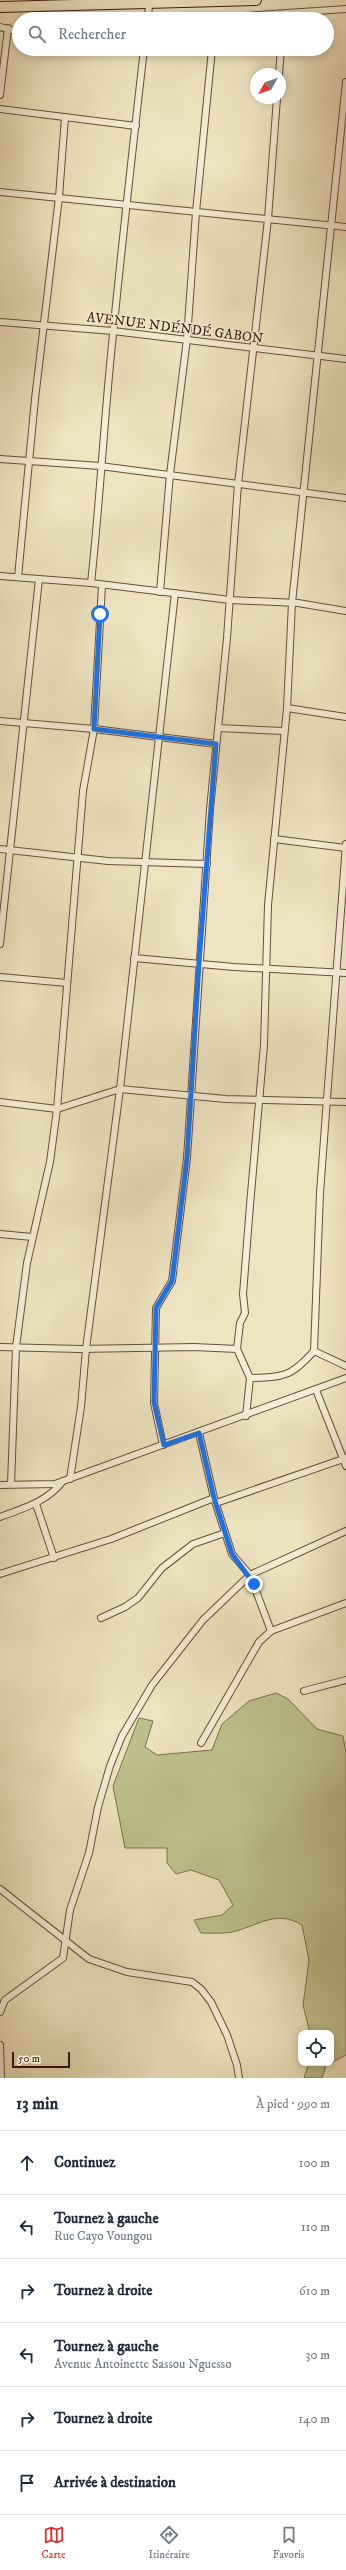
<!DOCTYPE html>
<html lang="fr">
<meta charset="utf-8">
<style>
:root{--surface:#fff;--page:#f6f6f7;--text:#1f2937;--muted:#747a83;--line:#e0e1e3;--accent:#d93025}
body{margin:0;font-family:"IM FELL DW Pica",serif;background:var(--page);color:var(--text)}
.controls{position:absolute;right:12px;bottom:12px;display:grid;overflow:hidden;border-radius:8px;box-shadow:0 2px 10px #0003}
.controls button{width:36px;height:36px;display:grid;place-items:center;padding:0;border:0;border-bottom:1px solid var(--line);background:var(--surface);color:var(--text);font:20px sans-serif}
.compass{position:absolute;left:250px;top:68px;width:36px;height:36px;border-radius:50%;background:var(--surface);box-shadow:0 2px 10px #0003;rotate:230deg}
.scale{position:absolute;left:12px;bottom:10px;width:58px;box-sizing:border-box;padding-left:4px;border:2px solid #3a1b09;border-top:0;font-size:11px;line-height:14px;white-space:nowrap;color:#3a1b09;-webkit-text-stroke:3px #f5edd7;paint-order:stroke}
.stop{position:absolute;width:12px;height:12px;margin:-9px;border:3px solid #1a73e8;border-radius:50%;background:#fff}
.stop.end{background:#1a73e8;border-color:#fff;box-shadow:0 1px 4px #0008}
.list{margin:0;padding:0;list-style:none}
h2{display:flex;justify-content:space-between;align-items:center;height:52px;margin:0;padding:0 16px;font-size:17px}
h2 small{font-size:13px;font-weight:400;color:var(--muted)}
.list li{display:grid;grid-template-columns:26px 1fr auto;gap:12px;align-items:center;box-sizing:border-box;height:64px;padding:0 16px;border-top:1px solid var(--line)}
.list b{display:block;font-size:15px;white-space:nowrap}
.list p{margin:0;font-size:13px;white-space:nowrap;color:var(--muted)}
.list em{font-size:13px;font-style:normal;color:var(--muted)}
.icon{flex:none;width:22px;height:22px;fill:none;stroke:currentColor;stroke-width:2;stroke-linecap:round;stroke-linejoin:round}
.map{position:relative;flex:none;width:346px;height:2078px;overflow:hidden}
.search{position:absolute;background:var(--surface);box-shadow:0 2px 10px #0003;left:12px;right:12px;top:12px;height:44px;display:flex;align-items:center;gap:10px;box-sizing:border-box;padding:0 14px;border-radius:22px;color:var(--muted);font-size:15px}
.sheet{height:436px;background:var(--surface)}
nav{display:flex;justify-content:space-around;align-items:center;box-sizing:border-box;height:56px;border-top:1px solid var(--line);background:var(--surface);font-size:11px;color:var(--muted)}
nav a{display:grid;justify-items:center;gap:2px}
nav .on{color:var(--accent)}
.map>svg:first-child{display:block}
</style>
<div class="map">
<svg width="346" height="2078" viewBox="0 0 346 2078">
<rect width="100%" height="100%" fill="#efe4c1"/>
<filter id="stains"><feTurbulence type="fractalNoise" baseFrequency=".005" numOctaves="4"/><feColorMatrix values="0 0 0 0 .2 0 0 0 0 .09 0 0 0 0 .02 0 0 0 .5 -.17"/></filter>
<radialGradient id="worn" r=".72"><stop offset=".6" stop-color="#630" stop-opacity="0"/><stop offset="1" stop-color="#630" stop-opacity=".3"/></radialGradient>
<g fill="#bfc28f" stroke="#7c6e4c">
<path d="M276,1693L288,1699L317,1729L343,1736L346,1753V2055L331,2063V2033H310L303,2005L309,1960L302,1925C276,1909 258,1926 232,1932C222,1934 210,1933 201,1933L194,1920L222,1915L233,1905L219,1880L191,1870L176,1874L167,1863V1848H125L113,1786L139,1718L153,1721L145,1747L157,1755L212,1750L222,1724L249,1701Z"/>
<polygon points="309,2063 330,2063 326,2065 322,2078 304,2078"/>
</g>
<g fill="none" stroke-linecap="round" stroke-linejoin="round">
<defs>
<g id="minor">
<polyline points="148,19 149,4"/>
<polyline points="201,19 346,9"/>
<polyline points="0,27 19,32"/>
<polyline points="279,74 281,49"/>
<polyline points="0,95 8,28"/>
<polyline points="0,109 136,126"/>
<polyline points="0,192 346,227"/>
<polyline points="0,322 113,331 346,359"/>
<polyline points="0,459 100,466 346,498"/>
<polyline points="0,576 91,583 230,600 298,603 346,611"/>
<polyline points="18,577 35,399 59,197 65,117"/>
<path d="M91,583C99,510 103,438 110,365C120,260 132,154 144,49"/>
<polyline points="160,592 170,474 187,339 196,212 212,49"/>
<polyline points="287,708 346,717"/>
<polyline points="0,721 94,729 216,744"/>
<polyline points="218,728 284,731"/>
<polyline points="274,839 346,848"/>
<polyline points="0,849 108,861 207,864"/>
<polyline points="0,944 39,579"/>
<polyline points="134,958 234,967 346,973"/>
<polyline points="0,977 67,983"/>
<polyline points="0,1102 57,1109 120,1089 226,1099 346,1102"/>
<polyline points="0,1234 32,1237"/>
<polyline points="0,1347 79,1349 194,1347 237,1349 250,1378 246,1416"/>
<polyline points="237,1349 240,1323 245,1313 243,1294 250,1205 264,1045 268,905 287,708 292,603 346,82"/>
<polyline points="314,1351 320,1193 346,844"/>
<path d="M250,1378C284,1377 291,1377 314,1351L346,1366"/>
<polyline points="316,1390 346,1466"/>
<polyline points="199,1433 214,1498 232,1554 250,1575 271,1631"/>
<polyline points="163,1445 154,1403 156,1308 172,1281 187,1158 210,809 227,638 238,484 268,219 277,98"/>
<polyline points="70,1479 81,1407 86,1349 120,1089 175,593"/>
<polyline points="11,1484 16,1347 27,1263 50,1162 57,1109 83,791 94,729 102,585"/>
<polyline points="0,1485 55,1484 346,1378"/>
<polyline points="216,1503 346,1458"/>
<polyline points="36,1504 54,1558"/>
<path d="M0,1517C24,1508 47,1502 63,1481"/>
<polyline points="0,1574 111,1539 214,1498"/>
<polyline points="101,1618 125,1607 138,1598 162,1568 193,1544 225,1533"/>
<polyline points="304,1691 346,1680"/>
<polyline points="201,1743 259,1642 271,1631 346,1603"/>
<polyline points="0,1889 89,1959 127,1972 192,1982 201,1989 211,2002 227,2035 237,2065 239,2078"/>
<polyline points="0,2012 5,2000 63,1958 70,1910 89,1853 98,1807 110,1766 122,1736 152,1685 203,1620 250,1575 346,1531"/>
<polyline points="0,2045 1,2078"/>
</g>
<polyline id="trunk" points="0,7 256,0"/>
</defs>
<use href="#minor" stroke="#674d37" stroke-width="8"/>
<use href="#trunk" stroke="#3a1b09" stroke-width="12"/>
<use href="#minor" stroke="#f5edd7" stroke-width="6"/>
<use href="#trunk" stroke="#efe4c1" stroke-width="10"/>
</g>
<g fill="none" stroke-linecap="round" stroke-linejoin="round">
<polyline stroke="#1a73e8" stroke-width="5" points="100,614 94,729 216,744 199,962 187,1158 172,1281 156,1308 154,1402 164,1445 199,1433 214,1498 232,1554 254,1584"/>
</g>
<g text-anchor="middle" stroke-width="3" stroke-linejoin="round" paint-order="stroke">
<g font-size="14" fill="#3a1b09" stroke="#f5edd7">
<text transform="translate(175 327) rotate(7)" y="5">AVENUE NDÉNDÉ GABON</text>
</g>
</g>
<rect width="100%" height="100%" filter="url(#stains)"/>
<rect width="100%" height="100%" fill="url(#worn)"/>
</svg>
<div class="controls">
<button><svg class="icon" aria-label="locate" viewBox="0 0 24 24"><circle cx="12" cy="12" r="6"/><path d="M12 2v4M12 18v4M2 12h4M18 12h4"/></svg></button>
</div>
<svg class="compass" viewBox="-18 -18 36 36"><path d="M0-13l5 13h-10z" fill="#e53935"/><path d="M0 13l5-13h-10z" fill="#747a83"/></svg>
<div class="scale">50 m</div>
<div class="stop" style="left:100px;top:614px"></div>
<div class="stop end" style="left:254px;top:1584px"></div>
<div class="search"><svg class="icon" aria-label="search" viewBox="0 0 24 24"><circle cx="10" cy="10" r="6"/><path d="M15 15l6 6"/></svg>Rechercher</div>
</div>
<section class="sheet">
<h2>13 min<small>À pied · 990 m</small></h2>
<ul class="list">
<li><svg class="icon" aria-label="ahead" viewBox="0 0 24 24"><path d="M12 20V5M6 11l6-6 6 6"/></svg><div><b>Continuez</b></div><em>100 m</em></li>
<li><svg class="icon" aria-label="left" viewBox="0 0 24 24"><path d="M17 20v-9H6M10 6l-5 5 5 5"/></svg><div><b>Tournez à gauche</b><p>Rue Cayo Voungou</p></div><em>110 m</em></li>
<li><svg class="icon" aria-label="right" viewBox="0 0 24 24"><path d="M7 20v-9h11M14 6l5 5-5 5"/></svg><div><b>Tournez à droite</b></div><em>610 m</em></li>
<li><svg class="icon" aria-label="left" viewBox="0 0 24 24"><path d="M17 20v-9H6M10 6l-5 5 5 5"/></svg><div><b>Tournez à gauche</b><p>Avenue Antoinette Sassou Nguesso</p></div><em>30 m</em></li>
<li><svg class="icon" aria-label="right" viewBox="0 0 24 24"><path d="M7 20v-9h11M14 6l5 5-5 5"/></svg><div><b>Tournez à droite</b></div><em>140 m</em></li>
<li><svg class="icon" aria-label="arrive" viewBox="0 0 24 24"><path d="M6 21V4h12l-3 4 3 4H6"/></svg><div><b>Arrivée à destination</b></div></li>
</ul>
</section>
<nav>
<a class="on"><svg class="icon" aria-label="map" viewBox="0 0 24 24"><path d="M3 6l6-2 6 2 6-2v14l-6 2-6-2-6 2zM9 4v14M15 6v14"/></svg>Carte</a>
<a><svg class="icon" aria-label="directions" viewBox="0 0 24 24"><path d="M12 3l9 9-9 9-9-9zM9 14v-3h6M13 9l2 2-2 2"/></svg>Itinéraire</a>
<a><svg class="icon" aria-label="saved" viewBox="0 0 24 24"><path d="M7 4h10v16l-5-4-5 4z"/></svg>Favoris</a>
</nav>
